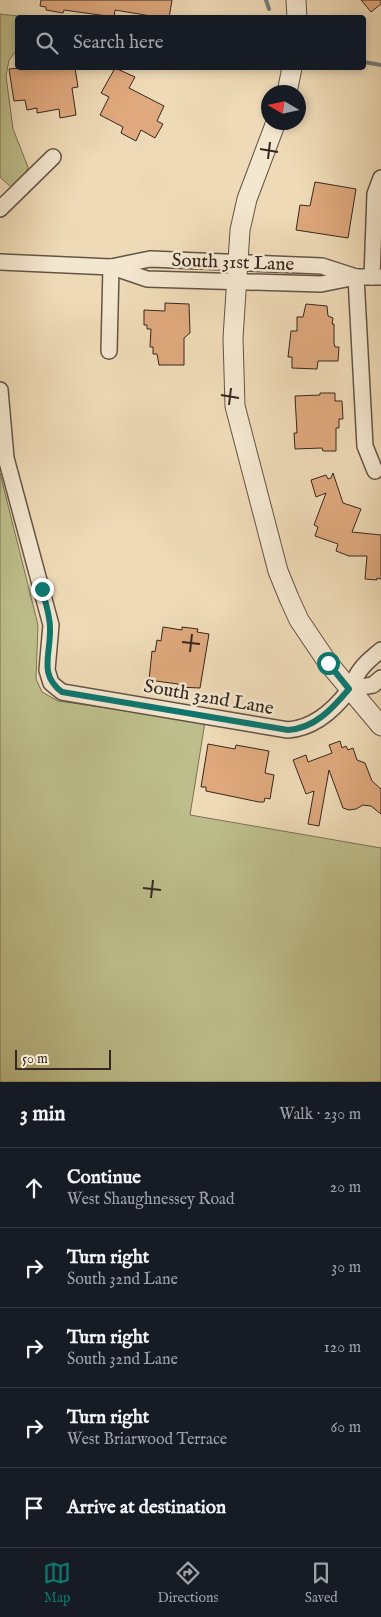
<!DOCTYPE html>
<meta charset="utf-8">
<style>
:root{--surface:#171b24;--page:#20242c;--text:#f1f3f6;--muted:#9ea1a6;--line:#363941;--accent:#0f766e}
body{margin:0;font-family:"IM FELL English",serif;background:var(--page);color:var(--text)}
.compass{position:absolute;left:261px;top:85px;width:45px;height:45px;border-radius:50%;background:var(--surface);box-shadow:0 2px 8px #0003;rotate:279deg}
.scale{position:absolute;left:15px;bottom:12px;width:96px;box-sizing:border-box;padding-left:5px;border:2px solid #362721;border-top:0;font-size:14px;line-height:18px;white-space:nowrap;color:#362721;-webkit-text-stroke:4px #f4e7d0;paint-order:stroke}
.stop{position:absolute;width:15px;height:15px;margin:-11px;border:4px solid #0f766e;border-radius:50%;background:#fff}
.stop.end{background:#0f766e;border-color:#fff;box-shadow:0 1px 5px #0008}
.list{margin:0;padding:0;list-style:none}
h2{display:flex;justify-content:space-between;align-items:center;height:65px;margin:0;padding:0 20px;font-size:21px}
h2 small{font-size:16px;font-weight:400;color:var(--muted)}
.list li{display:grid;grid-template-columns:32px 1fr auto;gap:15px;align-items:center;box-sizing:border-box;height:80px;padding:0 20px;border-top:1px solid var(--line)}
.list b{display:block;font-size:19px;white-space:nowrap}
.list p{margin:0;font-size:16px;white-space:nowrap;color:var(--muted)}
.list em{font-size:16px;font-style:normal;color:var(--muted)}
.icon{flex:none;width:28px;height:28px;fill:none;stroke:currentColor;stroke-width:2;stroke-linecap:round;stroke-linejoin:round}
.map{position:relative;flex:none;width:381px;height:1082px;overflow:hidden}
.search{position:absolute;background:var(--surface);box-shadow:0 2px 8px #0003;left:15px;right:15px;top:15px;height:55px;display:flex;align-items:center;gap:12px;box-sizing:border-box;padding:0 18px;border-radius:5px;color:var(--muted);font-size:19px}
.sheet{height:465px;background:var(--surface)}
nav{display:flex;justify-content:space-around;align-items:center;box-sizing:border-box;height:70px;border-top:1px solid var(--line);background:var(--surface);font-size:14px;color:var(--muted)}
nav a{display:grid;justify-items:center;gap:2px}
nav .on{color:var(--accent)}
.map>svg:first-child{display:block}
</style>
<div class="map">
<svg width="381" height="1082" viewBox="0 0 381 1082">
<rect width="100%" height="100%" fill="#eedab6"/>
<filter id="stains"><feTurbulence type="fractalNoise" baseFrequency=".004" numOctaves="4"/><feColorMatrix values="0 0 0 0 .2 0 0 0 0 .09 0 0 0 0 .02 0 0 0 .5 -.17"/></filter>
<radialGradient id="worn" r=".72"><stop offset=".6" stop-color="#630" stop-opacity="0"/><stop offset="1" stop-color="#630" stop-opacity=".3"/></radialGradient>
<g fill="#bdbe8b" stroke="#7a7256">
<polygon points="0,14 26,17 18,18 17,50 9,60 6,76 13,129 28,167 25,174 12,188 0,177"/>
<polygon points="0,473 38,625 36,679 42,692 58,701 205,722 190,815 381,848 381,1082 0,1082"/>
</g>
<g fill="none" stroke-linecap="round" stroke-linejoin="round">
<g stroke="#747e7c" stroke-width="4">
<polyline points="266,0 269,9"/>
<polyline points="364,62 381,65"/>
</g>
</g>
<g fill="#dfa87d" stroke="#362721">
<polygon points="41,0 172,0 169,18 151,18 151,16 115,10 114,17 64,10 63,13 46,10 46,7 40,6"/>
<polygon points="361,0 381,0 381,4 371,12"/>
<polygon points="21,68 75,68 78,87 72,88 76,115 60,118 59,109 37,113 37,108 27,110 25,100 14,101 9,69"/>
<polygon points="115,68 135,77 129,88 164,106 157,121 163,124 155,138 141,130 136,141 121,133 123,127 100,115 109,97 101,93"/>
<polygon points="315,182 356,189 348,238 296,230 300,205 310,206"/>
<polygon points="165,303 189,304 190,333 184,338 184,365 159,365 157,354 153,354 153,347 150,347 151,329 147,329 147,325 144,325 144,310 165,311"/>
<polygon points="306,304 327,306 328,316 333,318 332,324 334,324 334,343 335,347 339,347 338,361 318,361 317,369 292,368 292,357 288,357 291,331 297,331 297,317 303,317"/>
<polygon points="320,393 335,393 335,401 342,401 343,419 339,419 339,428 336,428 336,451 323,451 322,448 295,449 294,433 297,433 295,396 320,395"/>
<polygon points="333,473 343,503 361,509 352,532 381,535 381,579 377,578 377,580 365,579 367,556 349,556 336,551 338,544 315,536 318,527 314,525 326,493 316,497 311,480 326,475 328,479 331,478"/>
<polygon points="163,627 182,630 182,627 198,629 197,632 209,634 200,688 178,687 178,684 149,680 152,651 155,652 157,640 161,641"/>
<polygon points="340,741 342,748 346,746 348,750 353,748 357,760 365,763 372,781 381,789 381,814 371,806 363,805 356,809 349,810 343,808 329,770 319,826 308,824 314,791 306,794 293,760 306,755 308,762 332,753 329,745"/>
<polygon points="208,744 235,749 236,745 269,751 265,773 274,775 270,799 265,798 264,802 259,802 206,791 206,787 201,787"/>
</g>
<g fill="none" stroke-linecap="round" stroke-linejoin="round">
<defs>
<g id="minor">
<polyline points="0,209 53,157"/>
<polyline points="0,262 111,267 150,259 322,266 356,277"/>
<polyline points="112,267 147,279 321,284 356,277 381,277"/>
<polyline points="356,277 365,446 375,471"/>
<polyline points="372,277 375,194 381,178"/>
<polyline points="109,351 111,267"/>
<path d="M0,390L6,458L51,625L47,670L51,683L62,692L288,730C313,728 334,710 349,690C353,683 356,675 361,669C366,662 374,656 381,650"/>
<polyline points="349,689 373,685 381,678"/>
</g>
<g id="tertiary">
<polyline points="296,0 297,18"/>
<polyline points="287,92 292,68"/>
<polyline points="276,122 247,199 240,230 233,338 235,406 278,571 289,598 299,620 328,663 381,726"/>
</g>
</defs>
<use href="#minor" stroke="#645446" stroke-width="18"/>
<use href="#tertiary" stroke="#645446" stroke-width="21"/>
<use href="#minor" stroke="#f4e7d0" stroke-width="15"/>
<use href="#tertiary" stroke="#f4e7d0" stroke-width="19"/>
</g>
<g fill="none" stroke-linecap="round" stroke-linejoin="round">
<path stroke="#0f766e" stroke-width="6" d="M42,589C45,601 50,615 50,628C51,654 38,674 62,692L288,730C315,728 332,709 349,689L328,663"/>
</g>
<path fill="none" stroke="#362721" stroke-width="2" d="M260,149L278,152M268,159L270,142M221,395L239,398M229,405L231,388M182,642L200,644M190,652L192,634M143,888L161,890M151,898L153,880"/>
<g text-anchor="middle" stroke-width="5" stroke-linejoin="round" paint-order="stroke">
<g font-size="19" fill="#362721" stroke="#f4e7d0">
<text transform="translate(233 261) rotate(2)" y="7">South 31st Lane</text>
<text transform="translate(209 696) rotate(10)" y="7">South 32nd Lane</text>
</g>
</g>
<rect width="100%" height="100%" filter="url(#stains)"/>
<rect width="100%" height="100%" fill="url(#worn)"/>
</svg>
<svg class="compass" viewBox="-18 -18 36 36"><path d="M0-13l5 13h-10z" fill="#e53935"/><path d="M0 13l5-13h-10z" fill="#9ea1a6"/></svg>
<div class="scale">50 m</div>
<div class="stop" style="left:328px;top:663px"></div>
<div class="stop end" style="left:42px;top:589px"></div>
<div class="search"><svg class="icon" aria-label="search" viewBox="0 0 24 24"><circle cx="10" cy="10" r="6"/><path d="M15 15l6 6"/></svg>Search here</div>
</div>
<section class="sheet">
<h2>3 min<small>Walk · 230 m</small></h2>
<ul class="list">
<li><svg class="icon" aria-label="ahead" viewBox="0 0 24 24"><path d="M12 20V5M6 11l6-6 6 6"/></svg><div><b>Continue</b><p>West Shaughnessey Road</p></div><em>20 m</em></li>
<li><svg class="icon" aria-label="right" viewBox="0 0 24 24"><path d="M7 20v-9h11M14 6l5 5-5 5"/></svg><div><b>Turn right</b><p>South 32nd Lane</p></div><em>30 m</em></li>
<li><svg class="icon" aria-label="right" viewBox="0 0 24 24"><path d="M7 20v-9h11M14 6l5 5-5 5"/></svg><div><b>Turn right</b><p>South 32nd Lane</p></div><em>120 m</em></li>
<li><svg class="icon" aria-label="right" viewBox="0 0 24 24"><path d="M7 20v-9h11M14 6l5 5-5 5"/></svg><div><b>Turn right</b><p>West Briarwood Terrace</p></div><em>60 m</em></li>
<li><svg class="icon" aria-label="arrive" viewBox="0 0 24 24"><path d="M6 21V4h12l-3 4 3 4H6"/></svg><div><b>Arrive at destination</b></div></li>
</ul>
</section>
<nav>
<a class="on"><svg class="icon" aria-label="map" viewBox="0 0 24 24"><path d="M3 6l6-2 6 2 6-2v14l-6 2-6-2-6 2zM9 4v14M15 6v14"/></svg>Map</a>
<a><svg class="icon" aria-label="directions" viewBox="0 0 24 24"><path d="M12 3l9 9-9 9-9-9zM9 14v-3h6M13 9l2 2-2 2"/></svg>Directions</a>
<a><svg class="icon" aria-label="saved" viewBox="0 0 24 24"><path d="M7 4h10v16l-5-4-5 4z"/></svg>Saved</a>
</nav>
